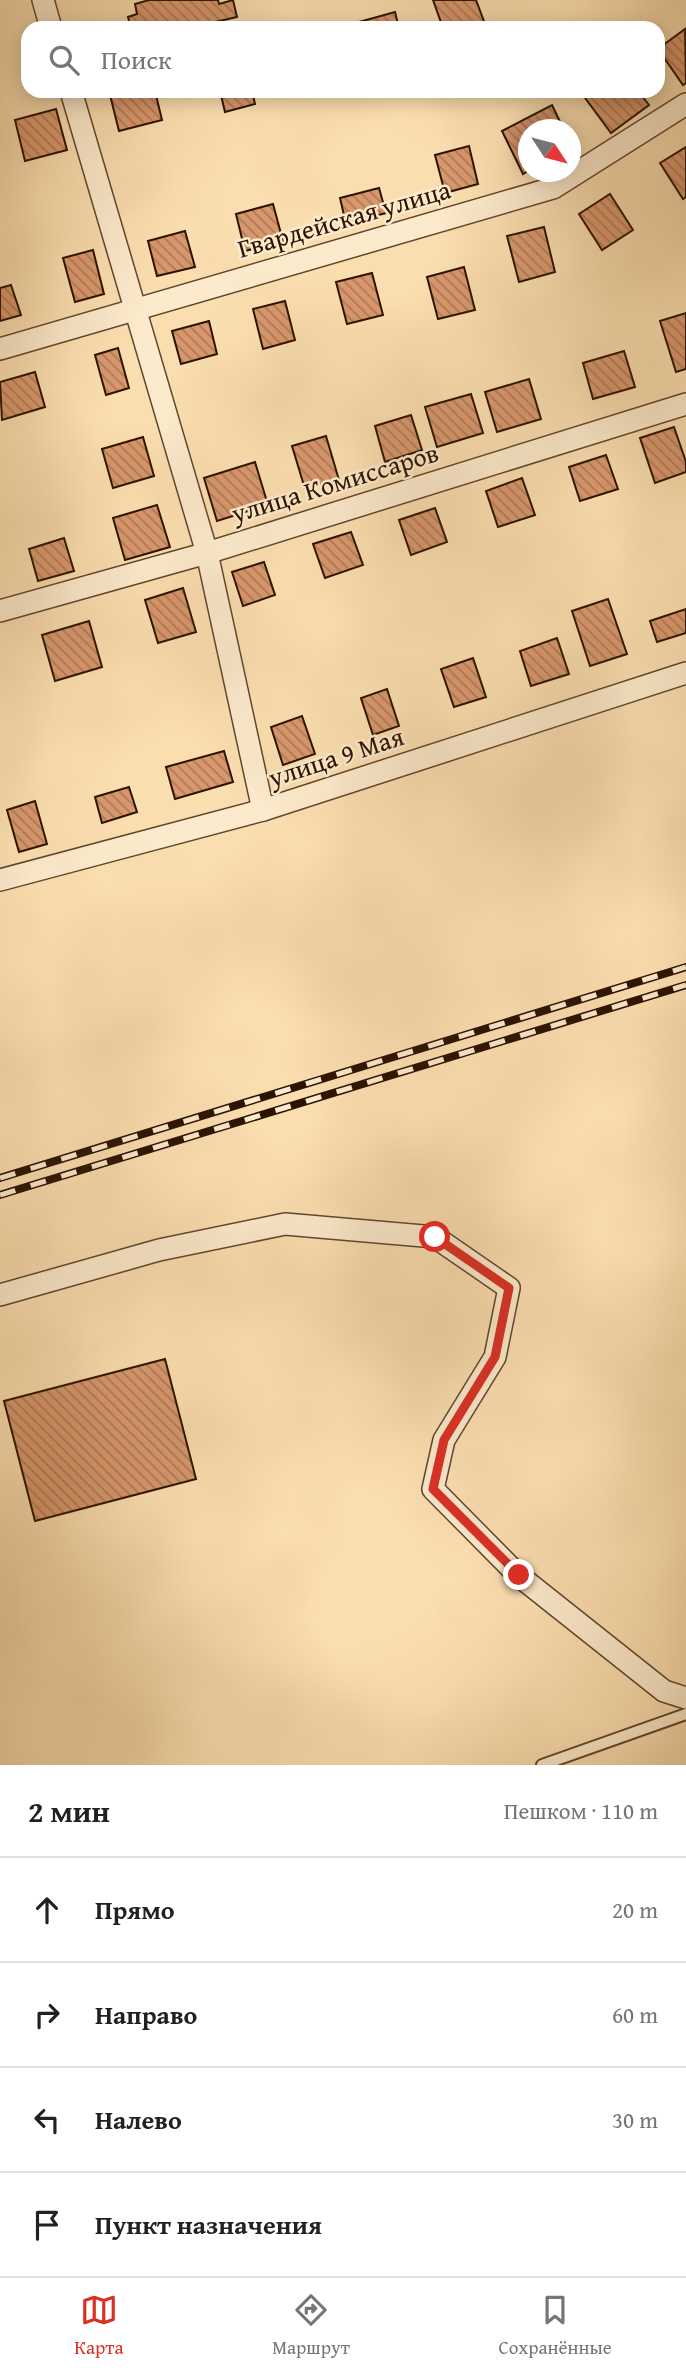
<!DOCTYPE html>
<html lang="ru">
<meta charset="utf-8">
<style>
:root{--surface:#fff;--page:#f6f6f6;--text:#202124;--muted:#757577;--line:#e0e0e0;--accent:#d93025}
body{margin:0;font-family:"Gentium Book Plus",serif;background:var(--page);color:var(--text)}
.compass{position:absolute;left:518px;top:119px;width:63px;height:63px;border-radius:50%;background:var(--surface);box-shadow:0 4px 18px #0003;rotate:126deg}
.stop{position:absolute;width:21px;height:21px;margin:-16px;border:5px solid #d93025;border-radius:50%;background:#fff}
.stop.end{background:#d93025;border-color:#fff;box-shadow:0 2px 7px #0008}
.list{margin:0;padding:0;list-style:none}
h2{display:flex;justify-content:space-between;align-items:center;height:91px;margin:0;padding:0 28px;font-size:30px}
h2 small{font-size:23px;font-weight:400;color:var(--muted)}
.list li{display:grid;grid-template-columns:46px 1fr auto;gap:21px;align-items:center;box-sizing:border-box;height:105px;padding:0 28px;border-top:2px solid var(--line)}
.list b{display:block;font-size:26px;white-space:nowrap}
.list em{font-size:23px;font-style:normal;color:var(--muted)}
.icon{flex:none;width:38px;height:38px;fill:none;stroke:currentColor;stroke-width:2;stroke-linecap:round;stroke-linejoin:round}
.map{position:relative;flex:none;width:686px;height:1765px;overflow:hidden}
.search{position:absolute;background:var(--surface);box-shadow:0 4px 18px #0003;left:21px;right:21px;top:21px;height:77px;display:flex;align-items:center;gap:18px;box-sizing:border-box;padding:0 24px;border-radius:21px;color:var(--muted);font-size:26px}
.sheet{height:511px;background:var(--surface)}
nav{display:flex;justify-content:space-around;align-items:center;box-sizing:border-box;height:98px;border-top:2px solid var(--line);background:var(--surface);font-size:19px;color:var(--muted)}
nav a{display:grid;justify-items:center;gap:4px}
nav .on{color:var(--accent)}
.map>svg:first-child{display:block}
</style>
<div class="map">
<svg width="686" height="1765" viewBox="0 0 686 1765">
<defs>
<pattern id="building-back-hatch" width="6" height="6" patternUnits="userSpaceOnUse" patternTransform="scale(1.75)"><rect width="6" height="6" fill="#d8976d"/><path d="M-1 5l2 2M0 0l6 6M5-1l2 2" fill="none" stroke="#af7a57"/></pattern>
</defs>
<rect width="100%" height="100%" fill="#fbdeb0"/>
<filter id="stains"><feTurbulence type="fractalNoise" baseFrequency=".00286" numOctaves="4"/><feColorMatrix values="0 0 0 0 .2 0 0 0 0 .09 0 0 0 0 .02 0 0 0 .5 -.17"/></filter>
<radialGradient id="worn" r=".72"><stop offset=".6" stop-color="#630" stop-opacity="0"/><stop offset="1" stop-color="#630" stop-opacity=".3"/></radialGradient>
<g fill="url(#building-back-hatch)" stroke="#2c1300" stroke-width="2">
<polygon points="149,0 218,0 219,4 233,0 237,17 189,28 131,28 128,17 137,14 135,4"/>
<polygon points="433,0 476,0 485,24 475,28 443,28"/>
<polygon points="395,12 399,28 360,28 359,22"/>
<polygon points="685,29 686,83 683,85 658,49"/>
<polygon points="109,91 155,91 162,120 119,131"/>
<polygon points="220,91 252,91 255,104 225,112"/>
<polygon points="580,91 638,91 649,105 611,133"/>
<polygon points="552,105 564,130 528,130 528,171 523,174 502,131"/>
<polygon points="56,109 67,150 25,161 15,120"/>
<polygon points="469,146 478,184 445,193 435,155"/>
<polygon points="686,147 686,197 683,199 660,163"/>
<polygon points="379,188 386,213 346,224 340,198"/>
<polygon points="610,194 633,230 602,250 579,214"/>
<polygon points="273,204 283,241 245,251 236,214"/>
<polygon points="544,227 555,272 519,282 507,236"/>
<polygon points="185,231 195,267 157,276 148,241"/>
<polygon points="93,250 104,294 75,302 63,258"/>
<polygon points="464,267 475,310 438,319 427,277"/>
<polygon points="372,273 383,315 347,324 336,282"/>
<polygon points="11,285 21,315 0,321 0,288"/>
<polygon points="285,301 295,340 263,349 253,309"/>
<polygon points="686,313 686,369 676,372 660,321"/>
<polygon points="209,321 217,354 181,364 172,331"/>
<polygon points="118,348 129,388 106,395 95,355"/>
<polygon points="624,351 635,387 593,399 583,363"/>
<polygon points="35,372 45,407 2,420 0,382"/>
<polygon points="529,379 541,419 497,432 485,392"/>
<polygon points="471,394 483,433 437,447 425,407"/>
<polygon points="411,415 422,450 385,462 375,426"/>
<polygon points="674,427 686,462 686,472 655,483 640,438"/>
<polygon points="326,436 339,480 305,489 292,446"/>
<polygon points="143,437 154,476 113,488 102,449"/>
<polygon points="606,455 618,489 580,501 569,467"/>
<polygon points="255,462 268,505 217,521 204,478"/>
<polygon points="522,478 535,515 498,527 486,491"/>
<polygon points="157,505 170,547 125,560 113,518"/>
<polygon points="435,508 447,542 411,555 399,520"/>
<polygon points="351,532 363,565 325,578 313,544"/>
<polygon points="64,538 74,571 38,581 29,549"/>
<polygon points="264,562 275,595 243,606 232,572"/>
<polygon points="183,588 196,632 158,643 145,600"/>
<polygon points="608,599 627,654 590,666 572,611"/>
<polygon points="686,609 686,633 657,642 650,621"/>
<polygon points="89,621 102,667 55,681 42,635"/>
<polygon points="557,638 569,674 531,686 520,651"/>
<polygon points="473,658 486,697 454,707 441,669"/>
<polygon points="387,689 399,726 373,735 361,698"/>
<polygon points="302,716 315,754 283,765 271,727"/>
<polygon points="224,751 233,782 175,799 166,767"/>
<polygon points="129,787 137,812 102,823 95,797"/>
<polygon points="35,801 47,844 19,852 7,810"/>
<polygon points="165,1359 196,1479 35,1521 4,1401"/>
</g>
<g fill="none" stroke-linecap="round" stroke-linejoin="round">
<defs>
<polyline id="service" points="542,1765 686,1714"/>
<g id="minor">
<polyline points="43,0 51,28"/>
<polyline points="71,91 207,553 263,810"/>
<polyline points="0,349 553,188 686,104"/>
<polyline points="0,611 207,553 686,404"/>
<polyline points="0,880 263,810 686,673"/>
<polyline points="0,1295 159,1250 285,1224 435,1237 509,1288 495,1357 444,1440 433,1489 518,1575 664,1691 686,1698"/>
</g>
</defs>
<use href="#service" stroke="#60462c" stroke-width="14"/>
<use href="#minor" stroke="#60462c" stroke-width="24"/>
<use href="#service" stroke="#fceacc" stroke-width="10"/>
<use href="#minor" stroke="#fceacc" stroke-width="21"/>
<defs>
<g id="rail">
<polyline points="0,1178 686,967"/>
<polyline points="0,1195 686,985"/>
</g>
</defs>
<use href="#rail" stroke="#2c1300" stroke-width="8"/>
<use href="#rail" stroke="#fceacc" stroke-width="5" stroke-dasharray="16" stroke-linecap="butt"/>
</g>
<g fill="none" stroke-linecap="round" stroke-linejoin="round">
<polyline stroke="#d93025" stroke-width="9" points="435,1237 509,1288 495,1357 444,1440 433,1489 519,1575"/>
</g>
<g text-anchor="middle" stroke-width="5" stroke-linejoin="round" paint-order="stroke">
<g font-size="26" fill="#2c1300" stroke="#fceacc">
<text transform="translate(344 219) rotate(-16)" y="9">Гвардейская улица</text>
<text transform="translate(335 483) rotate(-17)" y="9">улица Комиссаров</text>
<text transform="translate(336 757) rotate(-18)" y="9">улица 9 Мая</text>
</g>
</g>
<rect width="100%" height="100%" filter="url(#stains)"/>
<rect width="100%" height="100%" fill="url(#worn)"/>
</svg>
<svg class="compass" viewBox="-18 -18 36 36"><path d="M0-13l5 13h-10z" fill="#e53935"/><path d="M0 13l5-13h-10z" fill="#757577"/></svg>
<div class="stop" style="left:435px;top:1237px"></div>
<div class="stop end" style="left:519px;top:1575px"></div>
<div class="search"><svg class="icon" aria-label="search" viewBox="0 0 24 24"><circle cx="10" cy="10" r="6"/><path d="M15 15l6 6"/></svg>Поиск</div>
</div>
<section class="sheet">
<h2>2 мин<small>Пешком · 110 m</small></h2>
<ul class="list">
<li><svg class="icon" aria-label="ahead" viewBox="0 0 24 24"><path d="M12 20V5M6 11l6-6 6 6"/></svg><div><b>Прямо</b></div><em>20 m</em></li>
<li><svg class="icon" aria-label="right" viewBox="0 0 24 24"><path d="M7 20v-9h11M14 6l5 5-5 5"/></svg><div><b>Направо</b></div><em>60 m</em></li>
<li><svg class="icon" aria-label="left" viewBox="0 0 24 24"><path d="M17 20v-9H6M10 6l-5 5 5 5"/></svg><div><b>Налево</b></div><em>30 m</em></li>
<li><svg class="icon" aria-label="arrive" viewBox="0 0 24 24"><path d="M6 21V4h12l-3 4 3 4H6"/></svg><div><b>Пункт назначения</b></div></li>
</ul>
</section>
<nav>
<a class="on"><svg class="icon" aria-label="map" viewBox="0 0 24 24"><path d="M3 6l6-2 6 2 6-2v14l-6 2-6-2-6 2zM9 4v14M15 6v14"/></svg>Карта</a>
<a><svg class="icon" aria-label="directions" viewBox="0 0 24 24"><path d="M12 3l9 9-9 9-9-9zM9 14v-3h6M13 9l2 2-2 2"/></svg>Маршрут</a>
<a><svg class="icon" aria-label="saved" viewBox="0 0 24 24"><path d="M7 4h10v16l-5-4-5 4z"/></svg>Сохранённые</a>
</nav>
